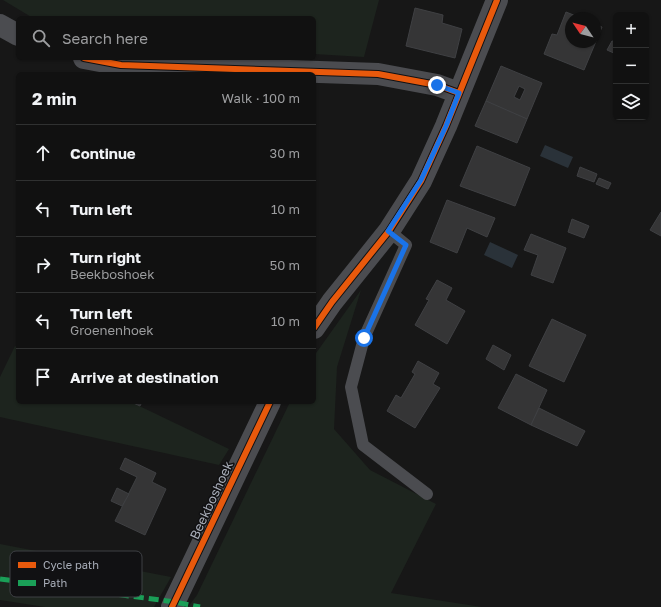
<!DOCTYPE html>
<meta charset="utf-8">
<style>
:root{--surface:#111;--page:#1e1f1f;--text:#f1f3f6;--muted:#9c9d9f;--line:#303131}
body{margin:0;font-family:"Golos Text",sans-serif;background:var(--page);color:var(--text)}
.controls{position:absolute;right:12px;top:12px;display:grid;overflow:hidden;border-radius:6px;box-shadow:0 1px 3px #0004}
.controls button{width:36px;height:36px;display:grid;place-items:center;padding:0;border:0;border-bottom:1px solid var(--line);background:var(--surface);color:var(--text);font:20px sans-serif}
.compass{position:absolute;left:565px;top:12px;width:36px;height:36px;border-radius:50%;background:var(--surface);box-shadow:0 1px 3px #0004;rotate:305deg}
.stop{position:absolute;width:12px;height:12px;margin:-9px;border:3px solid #1a73e8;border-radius:50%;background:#fff}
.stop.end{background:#1a73e8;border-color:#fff;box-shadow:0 1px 4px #0008}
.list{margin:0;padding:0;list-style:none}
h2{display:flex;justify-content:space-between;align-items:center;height:52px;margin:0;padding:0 16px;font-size:17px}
h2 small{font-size:13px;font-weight:400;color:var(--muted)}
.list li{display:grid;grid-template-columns:26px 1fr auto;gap:12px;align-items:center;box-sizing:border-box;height:56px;padding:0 16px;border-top:1px solid var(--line)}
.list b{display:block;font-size:15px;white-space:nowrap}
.list p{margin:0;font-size:13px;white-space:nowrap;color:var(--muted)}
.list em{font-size:13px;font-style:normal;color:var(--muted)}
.icon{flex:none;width:22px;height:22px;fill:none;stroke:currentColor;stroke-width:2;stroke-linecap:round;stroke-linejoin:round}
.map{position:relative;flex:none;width:661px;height:607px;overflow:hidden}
.search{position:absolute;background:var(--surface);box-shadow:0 1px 3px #0004;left:16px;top:16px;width:300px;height:44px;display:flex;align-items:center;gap:10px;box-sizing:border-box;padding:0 14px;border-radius:6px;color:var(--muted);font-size:15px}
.panel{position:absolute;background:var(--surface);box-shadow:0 1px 3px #0004;left:16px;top:72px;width:300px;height:332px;border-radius:6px}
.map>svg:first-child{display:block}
</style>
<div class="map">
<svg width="661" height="607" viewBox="0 0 661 607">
<rect width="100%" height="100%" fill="#171717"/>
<g fill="#1d241e">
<polygon points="3,0 379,0 364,57 314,54 314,18 33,18"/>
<polygon points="361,290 337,367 334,429 370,470 436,504 391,593 482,607 188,607 197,595 290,402 314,402 314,356"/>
<polygon points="15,346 18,348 18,402 131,402 229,449 219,465 0,417 0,377"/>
<polygon points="0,544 171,577 154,607 45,607 0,600"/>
</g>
<g fill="#2a3239">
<polygon points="545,145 573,157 568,168 540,156"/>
<polygon points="490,242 518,255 512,268 484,255"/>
</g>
<g fill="#353536" stroke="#3f4043" fill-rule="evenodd">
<polygon points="415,8 443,15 442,23 462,29 455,58 406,46"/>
<polygon points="566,12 581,18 571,18 571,42 595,42 595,24 602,27 584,70 544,54 552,34 557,35"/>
<polygon points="612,41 616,42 616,54 607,50"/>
<path d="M501,66L542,83L527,119L486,101ZM519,86L525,89L520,100L514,97Z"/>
<polygon points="486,101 527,119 517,143 475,126"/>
<polygon points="477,146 530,168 515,206 460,186"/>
<polygon points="580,167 597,174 594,182 577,176"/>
<polygon points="599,178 611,183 608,189 596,184"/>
<polygon points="447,200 495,218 487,237 467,228 457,253 430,242"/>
<polygon points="661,212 661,236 650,230"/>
<polygon points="572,219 589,226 584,238 568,232"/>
<polygon points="531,234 566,248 553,283 531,275 538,255 524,250"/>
<polygon points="437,280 452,288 446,300 465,311 447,344 415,325 429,300 426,299"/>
<polygon points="552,319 586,335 564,382 529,366"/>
<polygon points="493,345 511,355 504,370 486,359"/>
<polygon points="418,361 439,373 433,384 440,388 415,428 387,411 396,395 401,398 415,374 412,372"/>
<polygon points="516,374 547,390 531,425 498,408"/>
<polygon points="131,402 142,402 140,406"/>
<polygon points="539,408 585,431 577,446 531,425"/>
<polygon points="125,458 156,473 152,482 166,489 145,535 115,521 137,477 120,469"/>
<polygon points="117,488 129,494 122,506 111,501"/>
</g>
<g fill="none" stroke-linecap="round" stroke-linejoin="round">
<polyline stroke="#4b4c50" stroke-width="12" points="389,231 406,245 364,338 351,387 363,445 427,494"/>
<g stroke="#4b4c50" stroke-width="22">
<polyline points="0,25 18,35"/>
<polyline points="84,58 121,65 378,74 437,85 459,93"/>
<polyline points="314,328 332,302 389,231 421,181 446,126 497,0"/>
<polyline points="172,607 270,402"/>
</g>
<polyline stroke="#1a9f57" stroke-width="5" stroke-dasharray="10 5" stroke-linecap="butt" points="0,579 175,602 200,607"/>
<defs>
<g id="cycleway">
<polyline points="84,58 121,65 378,74 437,85 459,93"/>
<polyline points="314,328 332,302 389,231 421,181 446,126 497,0"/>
<polyline points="172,607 270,402"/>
</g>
</defs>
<use href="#cycleway" stroke="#111113" stroke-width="8"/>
<use href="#cycleway" stroke="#e8590c" stroke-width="6"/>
</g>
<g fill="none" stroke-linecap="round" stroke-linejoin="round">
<polyline stroke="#1a73e8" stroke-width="5" points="364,338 406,245 388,231 421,180 446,126 459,93 437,85"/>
</g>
<g text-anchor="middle" stroke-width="3" stroke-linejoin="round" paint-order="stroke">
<g font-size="13" fill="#a8adb8" stroke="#111113">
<text transform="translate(211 500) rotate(-65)" y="5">Beekboshoek</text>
</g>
</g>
<rect x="10" y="551" width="132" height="46" rx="6" fill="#111113" stroke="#3e4045" stroke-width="1"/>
<rect x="18" y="562" width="18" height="6" fill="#e8590c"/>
<rect x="18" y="580" width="18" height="6" fill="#1a9f57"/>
<g font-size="11" fill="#a8adb8">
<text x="43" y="569">Cycle path</text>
<text x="43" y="587">Path</text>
</g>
</svg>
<div class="controls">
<button>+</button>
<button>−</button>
<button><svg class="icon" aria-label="layers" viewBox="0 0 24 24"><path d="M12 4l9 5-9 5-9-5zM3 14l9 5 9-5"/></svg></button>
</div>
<svg class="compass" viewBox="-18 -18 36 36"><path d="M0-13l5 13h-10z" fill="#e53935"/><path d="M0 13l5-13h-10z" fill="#9c9d9f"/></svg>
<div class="stop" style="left:364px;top:338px"></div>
<div class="stop end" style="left:437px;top:85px"></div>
<div class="search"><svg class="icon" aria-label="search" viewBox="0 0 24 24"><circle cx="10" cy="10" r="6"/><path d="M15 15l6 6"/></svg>Search here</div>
<section class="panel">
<h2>2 min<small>Walk · 100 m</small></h2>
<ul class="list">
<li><svg class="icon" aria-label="ahead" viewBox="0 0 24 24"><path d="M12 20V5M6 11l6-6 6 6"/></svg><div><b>Continue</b></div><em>30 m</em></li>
<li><svg class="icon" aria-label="left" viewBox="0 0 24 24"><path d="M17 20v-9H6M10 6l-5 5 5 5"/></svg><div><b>Turn left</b></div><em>10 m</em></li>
<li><svg class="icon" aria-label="right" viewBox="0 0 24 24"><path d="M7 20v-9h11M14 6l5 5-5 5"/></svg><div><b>Turn right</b><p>Beekboshoek</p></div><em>50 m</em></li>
<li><svg class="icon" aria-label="left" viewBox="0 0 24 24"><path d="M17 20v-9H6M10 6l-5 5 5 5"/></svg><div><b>Turn left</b><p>Groenenhoek</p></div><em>10 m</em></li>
<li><svg class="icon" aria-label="arrive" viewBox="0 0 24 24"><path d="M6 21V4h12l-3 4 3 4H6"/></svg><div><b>Arrive at destination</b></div></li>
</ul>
</section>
</div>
